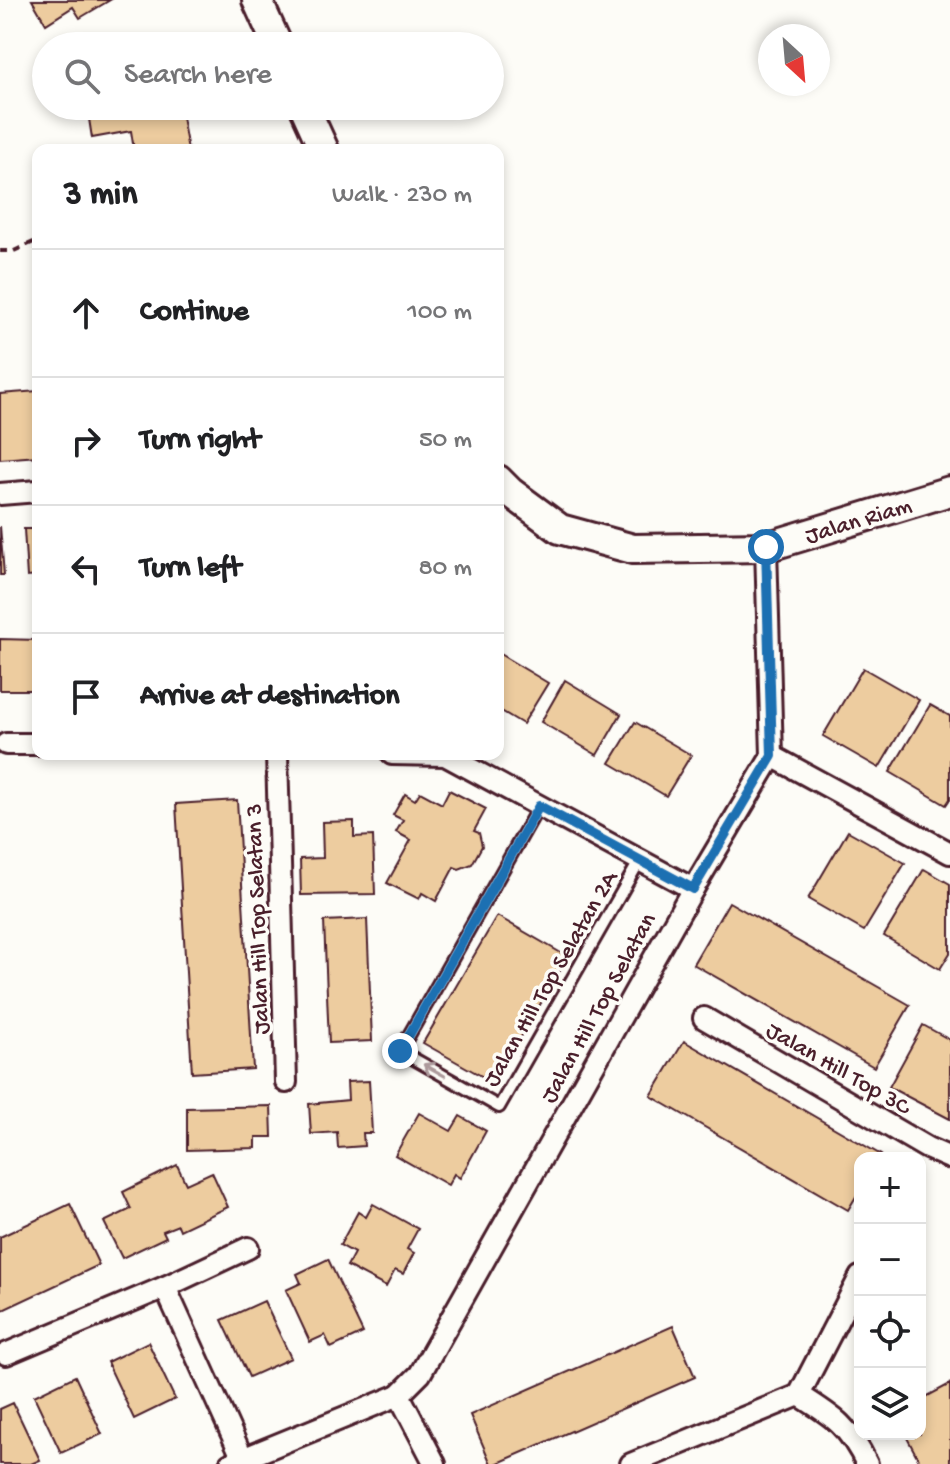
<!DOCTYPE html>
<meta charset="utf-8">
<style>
:root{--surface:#fff;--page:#f6f6f6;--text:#202124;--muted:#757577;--line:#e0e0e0}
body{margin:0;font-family:"Gochi Hand",sans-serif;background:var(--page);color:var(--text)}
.controls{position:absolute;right:24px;bottom:24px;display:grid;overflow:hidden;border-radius:16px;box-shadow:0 4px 12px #0003}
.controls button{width:72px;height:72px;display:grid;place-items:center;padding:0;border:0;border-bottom:2px solid var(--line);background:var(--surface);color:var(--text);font:40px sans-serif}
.compass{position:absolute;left:758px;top:24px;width:72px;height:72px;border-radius:50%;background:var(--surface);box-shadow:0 4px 12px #0003;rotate:154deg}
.stop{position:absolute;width:24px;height:24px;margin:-18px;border:6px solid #1f6fb2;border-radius:50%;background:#fff}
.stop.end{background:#1f6fb2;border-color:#fff;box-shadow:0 2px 8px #0008}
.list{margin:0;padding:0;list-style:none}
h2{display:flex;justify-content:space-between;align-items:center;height:104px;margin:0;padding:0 32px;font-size:34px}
h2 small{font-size:26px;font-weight:400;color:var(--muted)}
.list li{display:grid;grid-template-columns:52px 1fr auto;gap:24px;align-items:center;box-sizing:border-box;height:128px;padding:0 32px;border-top:2px solid var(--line)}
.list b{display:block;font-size:30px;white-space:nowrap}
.list em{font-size:26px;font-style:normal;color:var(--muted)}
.icon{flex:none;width:44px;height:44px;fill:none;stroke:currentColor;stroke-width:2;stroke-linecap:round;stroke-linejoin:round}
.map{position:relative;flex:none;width:950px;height:1464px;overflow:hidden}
.search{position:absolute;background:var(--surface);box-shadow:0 4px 12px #0003;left:32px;top:32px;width:472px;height:88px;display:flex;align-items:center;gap:20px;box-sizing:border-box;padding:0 28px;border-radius:44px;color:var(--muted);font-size:30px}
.panel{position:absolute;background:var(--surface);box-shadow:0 4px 12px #0003;left:32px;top:144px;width:472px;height:616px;border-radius:16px}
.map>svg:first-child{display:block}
</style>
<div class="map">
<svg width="950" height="1464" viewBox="0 0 950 1464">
<rect width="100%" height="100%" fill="#fdfcf7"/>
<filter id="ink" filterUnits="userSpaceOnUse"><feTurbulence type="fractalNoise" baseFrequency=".0125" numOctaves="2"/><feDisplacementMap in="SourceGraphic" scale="16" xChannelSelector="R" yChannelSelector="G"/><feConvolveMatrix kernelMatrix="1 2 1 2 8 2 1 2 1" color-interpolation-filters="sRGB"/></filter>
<g filter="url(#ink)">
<g fill="#edcc9f" stroke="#4a1f2b" stroke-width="2">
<polygon points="32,0 110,0 80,18 73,7 46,24"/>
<polygon points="87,106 180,106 188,150 134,150 131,131 92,138"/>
<polygon points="38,391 38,456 0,459 0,394"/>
<polygon points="0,526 4,575 0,575"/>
<polygon points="24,529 38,529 38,576 27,577"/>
<polygon points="0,639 38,640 38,690 0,690"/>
<polygon points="498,653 548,683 523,724 498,709"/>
<polygon points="863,668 919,700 879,768 823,736"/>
<polygon points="565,680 621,714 597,755 541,722"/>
<polygon points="930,705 950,716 950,799 946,805 890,772"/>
<polygon points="635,722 691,755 666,796 610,763"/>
<polygon points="449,790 486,809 474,831 479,833 482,846 472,864 459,869 454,867 436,901 422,893 419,899 387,883 411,840 396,832 403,820 393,815 405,794 415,800 420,792 442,804"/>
<polygon points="237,800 253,1069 192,1073 176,804"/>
<polygon points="354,821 354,837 373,836 375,894 301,895 300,859 323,858 322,822"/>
<polygon points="848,831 905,863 864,931 808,899"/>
<polygon points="924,869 950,884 950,953 940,969 884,936"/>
<polygon points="729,902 910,1005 874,1067 693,964"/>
<polygon points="497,916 568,957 494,1083 423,1043"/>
<polygon points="367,919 372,1041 329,1043 324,921"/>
<polygon points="923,1025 950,1040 950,1119 889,1087"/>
<polygon points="684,1041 881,1155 879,1158 860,1158 860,1190 848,1210 651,1096"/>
<polygon points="369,1081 372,1133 363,1133 364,1146 338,1148 337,1132 311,1134 309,1104 348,1100 347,1082"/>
<polygon points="271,1106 272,1137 256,1137 256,1148 187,1150 187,1108"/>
<polygon points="419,1113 451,1131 460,1116 486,1131 460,1178 454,1174 448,1185 395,1155"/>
<polygon points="177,1165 186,1184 212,1172 228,1207 180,1230 178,1225 163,1231 166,1237 122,1258 104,1222 131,1209 123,1192"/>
<polygon points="70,1204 99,1265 3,1310 0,1304 0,1237"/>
<polygon points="373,1204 418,1229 407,1249 414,1253 403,1274 395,1270 386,1287 347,1266 354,1253 340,1245 358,1212 366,1217"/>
<polygon points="328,1259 363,1333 331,1348 325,1335 310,1342 286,1290 301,1283 297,1274"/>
<polygon points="264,1301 291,1358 249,1377 222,1320"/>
<polygon points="673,1326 695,1377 496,1464 491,1464 470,1415"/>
<polygon points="148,1342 175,1399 134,1419 107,1362"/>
<polygon points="75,1376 102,1434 61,1453 34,1396"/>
<polygon points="950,1384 950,1464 921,1464 905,1434 920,1434 920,1400"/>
<polygon points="13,1403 40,1460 31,1464 0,1464 0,1409"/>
</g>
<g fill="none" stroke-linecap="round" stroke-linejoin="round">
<defs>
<polyline id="lane" points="539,806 400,1051 499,1107 640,860"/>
<g id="street">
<polyline points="0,494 38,491"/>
<polyline points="6,744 38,744"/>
<polyline points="277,754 286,1082"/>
<polyline points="392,754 445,755 693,889"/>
<polyline points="772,756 950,853"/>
<polyline points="704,1018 927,1148 950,1158"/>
<path d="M860,1277L799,1395C834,1417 849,1426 867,1464"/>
<polyline points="165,1287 243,1459"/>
<polyline points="6,1354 165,1287 248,1248"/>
<polyline points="230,1464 399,1395"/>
<polyline points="435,1464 399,1395 420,1374 693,889 772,756 766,547"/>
<polyline points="631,1464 799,1395"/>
</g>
<g id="secondary">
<polyline points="257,0 278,46"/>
<polyline points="304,106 324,150"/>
<polyline points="498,480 510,492 560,529 633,549 766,547 950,491"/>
</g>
</defs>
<use href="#lane" stroke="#4a1f2b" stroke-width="16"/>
<use href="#street" stroke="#4a1f2b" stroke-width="26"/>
<use href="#secondary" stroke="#4a1f2b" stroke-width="34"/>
<polyline stroke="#4a1f2b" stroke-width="4" stroke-dasharray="8 6" stroke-linecap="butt" points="0,251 14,251 38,240"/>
<use href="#lane" stroke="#fdfcf7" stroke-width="10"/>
<use href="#street" stroke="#fdfcf7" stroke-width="20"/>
<use href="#secondary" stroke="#fdfcf7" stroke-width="28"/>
</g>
<defs><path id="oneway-shaft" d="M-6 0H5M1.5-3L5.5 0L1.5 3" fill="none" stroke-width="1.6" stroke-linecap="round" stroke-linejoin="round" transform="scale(2)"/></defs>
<use stroke="#ac999b" href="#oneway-shaft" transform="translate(434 1070) rotate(-151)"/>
</g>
<g fill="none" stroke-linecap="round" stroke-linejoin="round" filter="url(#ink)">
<polyline stroke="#1f6fb2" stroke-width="10" points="400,1051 539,806 693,889 772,756 766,547"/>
</g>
<g text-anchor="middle" stroke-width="7" stroke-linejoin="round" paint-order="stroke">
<g font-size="24" fill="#4a1f2b" stroke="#fdfcf7">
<text transform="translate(858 519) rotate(-17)" y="8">Jalan Riam</text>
<text transform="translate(256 919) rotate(-92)" y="8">Jalan Hill Top Selatan 3</text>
<text transform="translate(549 978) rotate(-60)" y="8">Jalan Hill Top Selatan 2A</text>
<text transform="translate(597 1007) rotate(-61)" y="8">Jalan Hill Top Selatan</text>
<text transform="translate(839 1067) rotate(30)" y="8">Jalan Hill Top 3C</text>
</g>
</g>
</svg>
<div class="controls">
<button>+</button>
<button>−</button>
<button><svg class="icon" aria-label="locate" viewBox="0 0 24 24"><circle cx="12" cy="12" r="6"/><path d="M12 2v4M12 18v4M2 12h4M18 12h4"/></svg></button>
<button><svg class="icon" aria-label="layers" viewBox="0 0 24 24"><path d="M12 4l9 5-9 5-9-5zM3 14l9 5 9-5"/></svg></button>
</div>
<svg class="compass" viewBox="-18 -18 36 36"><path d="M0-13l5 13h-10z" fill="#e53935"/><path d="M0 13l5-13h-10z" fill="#757577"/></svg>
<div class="stop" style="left:766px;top:547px"></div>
<div class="stop end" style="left:400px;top:1051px"></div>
<div class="search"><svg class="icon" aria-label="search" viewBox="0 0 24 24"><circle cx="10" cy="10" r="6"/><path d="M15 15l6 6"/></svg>Search here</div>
<section class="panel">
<h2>3 min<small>Walk · 230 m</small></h2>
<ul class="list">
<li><svg class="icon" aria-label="ahead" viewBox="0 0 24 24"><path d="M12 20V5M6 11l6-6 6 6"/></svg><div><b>Continue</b></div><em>100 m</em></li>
<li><svg class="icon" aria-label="right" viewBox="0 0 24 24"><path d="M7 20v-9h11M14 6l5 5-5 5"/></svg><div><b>Turn right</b></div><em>50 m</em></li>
<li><svg class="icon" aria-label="left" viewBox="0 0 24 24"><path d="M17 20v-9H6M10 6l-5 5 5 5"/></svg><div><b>Turn left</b></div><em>80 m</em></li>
<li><svg class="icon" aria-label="arrive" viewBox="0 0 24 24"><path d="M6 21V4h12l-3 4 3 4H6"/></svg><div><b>Arrive at destination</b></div></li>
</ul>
</section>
</div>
